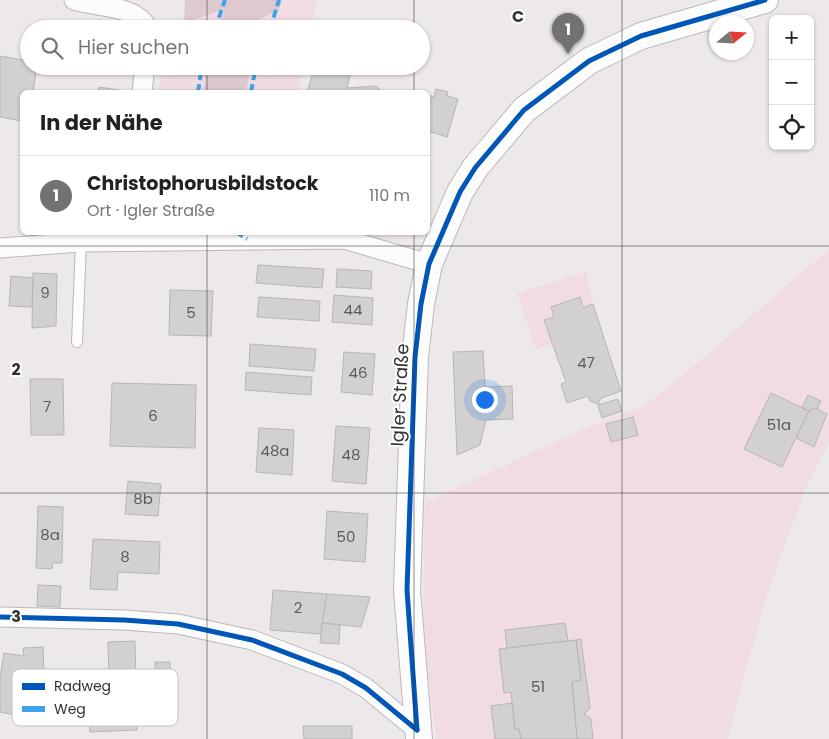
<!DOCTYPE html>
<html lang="de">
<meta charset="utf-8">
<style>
:root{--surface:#fff;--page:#f2f2f2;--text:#222;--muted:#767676;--line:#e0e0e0;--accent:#747172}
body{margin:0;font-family:Poppins,sans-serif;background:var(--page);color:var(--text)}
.controls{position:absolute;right:15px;top:15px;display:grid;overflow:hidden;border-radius:8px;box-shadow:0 1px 4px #0004}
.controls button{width:45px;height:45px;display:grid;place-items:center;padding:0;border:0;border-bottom:1px solid var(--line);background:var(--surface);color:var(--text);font:25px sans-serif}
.compass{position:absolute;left:709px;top:15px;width:45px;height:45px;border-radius:50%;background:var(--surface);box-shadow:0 1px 4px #0004;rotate:72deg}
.you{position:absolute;left:484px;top:399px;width:18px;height:18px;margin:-12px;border:4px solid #fff;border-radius:50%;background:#1a73e8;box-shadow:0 0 0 8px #1a73e833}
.badge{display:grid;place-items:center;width:32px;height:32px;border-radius:50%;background:var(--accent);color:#fff;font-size:16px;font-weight:700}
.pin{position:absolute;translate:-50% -41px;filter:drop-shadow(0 1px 2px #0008)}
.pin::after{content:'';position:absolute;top:26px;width:18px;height:15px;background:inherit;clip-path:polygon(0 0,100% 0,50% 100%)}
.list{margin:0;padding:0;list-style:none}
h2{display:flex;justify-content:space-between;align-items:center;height:65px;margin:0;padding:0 20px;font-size:21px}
h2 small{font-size:16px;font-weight:400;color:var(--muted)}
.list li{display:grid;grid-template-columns:32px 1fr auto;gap:15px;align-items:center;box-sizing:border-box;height:80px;padding:0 20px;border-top:1px solid var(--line)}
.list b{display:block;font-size:19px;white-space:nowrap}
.list p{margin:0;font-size:16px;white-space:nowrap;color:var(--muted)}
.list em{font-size:16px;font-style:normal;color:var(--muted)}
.icon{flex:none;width:28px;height:28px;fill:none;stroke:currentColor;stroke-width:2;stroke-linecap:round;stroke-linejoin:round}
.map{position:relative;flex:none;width:829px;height:739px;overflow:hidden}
.search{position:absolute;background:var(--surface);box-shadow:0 1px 4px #0004;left:20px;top:20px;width:410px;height:55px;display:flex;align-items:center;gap:12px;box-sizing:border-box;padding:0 18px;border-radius:28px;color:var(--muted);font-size:19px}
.panel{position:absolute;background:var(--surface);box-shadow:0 1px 4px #0004;left:20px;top:90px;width:410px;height:145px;border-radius:8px}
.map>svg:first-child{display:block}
</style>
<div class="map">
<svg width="829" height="739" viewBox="0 0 829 739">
<rect width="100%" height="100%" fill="#ede8ea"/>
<g fill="#f0dce2">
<polygon points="282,0 317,0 311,29 257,29 259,19 279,10"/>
<polygon points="225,9 219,29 169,29 170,20 184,23"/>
<polygon points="163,66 207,66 203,92 158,92"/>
<polygon points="251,66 303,66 298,92 246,92"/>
<polygon points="829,249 829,442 805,490 766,597 727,739 436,739 423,630 425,503 583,429 644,406 688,371"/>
<polygon points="586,272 593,304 583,308 580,298 554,317 544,320 553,345 536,350 517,293"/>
</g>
<g fill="#dfc9d0">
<polygon points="185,0 282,0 279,10 259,19 257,29 219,29 225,9 184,23"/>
<polygon points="207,66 251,66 246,92 203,92"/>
</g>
<g fill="#d2d0d0" stroke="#b7b5b5">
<polygon points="121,19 134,23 133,29 119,29"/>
<polygon points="78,21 114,29 77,29"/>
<polygon points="0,56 29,61 29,66 37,66 33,92 22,92 22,121 0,117"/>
<polygon points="315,67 350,74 347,88 376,86 382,92 307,92"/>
<polygon points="99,87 119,90 119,92 98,92"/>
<polygon points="436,89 448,92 447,96 458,99 447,137 428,131 428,95 434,97"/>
<polygon points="258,265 324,269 322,288 256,283"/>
<polygon points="337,269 372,271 371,289 336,287"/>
<polygon points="33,273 57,274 56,326 32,328"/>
<polygon points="11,276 33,278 32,307 9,306"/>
<polygon points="170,290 213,291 211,336 169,335"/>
<polygon points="334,295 373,298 372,325 332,322"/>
<polygon points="259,297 320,301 319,321 257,317"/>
<polygon points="580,297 583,308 593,304 621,391 601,398 598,404 590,401 588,396 567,403 561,384 566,382 544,320 554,317 551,307"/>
<polygon points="250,344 316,349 314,371 249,366"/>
<polygon points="483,351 485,387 512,386 513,419 486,420 480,445 457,455 453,352"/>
<polygon points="344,352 375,354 372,395 341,392"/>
<polygon points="246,372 312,377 311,395 245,390"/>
<polygon points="30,379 63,379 64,435 31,435"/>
<polygon points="112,383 196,385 195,448 110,446"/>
<polygon points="771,393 809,411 782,467 744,449"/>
<polygon points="808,395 821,401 817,409 809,411 802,408"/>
<polygon points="618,399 622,411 602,418 598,405"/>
<polygon points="815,408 827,414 814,447 796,438 809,411"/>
<polygon points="633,417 638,435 611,442 606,424"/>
<polygon points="336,426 370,428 366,484 332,481"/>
<polygon points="259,428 294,430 292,475 256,472"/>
<polygon points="128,481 161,484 158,516 125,514"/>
<polygon points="38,506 63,507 62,563 53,563 52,569 36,568"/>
<polygon points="327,511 368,514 365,562 324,559"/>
<polygon points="93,539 160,542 159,574 118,572 117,590 90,589"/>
<polygon points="38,585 61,586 60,607 37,606"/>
<polygon points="273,590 327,594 321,634 270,630"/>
<polygon points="327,594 370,597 361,627 322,623"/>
<polygon points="322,623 340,625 339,644 320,643"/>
<polygon points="565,623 568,641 507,648 505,630"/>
<polygon points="581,639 590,708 584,714 591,719 593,739 577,739 572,682 581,680 576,640"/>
<polygon points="576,640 581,680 572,682 577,739 521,739 519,729 515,729 511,692 504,693 499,649"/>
<polygon points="135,641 137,730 90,732 88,680 109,679 108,642"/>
<polygon points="43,647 45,710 26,711 24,701 21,716 0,712 0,678 4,653 24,656 23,648"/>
<rect x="155" y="662" width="15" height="28"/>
<polygon points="512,703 515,729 519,729 521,739 495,739 491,706"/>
<polygon points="303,726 352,726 352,739 304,739"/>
</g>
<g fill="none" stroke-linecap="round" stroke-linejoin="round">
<defs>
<polyline id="lane" points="77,342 81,242"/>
<g id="street">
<path d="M74,0C98,8 136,4 148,29"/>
<polyline points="142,92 145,66"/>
<polyline points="0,248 81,242 344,239 429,264"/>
<polyline points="0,617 124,620 178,624 252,640 342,674 366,688 417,730"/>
</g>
<polyline id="secondary" points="419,739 407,590 415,357 421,304 429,264 460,192 475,168 524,110 589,61 641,36 765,0"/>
</defs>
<use href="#lane" stroke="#bbb8b9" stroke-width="12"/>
<use href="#street" stroke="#bbb8b9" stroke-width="21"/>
<use href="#secondary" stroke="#bbb8b9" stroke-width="28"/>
<use href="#lane" stroke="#fcfcfc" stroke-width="10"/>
<use href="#street" stroke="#fcfcfc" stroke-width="19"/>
<use href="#secondary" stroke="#fcfcfc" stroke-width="26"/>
<g stroke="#3ea3eb" stroke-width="4" stroke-dasharray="8 4" stroke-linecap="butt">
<polyline points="215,29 225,0"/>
<polyline points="270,29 279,0"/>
<polyline points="198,92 202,66"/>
<polyline points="251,92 256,66"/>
<polyline points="236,232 247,239"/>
</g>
<defs>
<g id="cycleway">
<polyline points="0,617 124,620 178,624 252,640 342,674 366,688 417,730"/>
<polyline points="417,730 407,590 415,357 421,304 429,264 460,192 475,168 524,110 589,61 641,36 765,0"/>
</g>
</defs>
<use href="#cycleway" stroke="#fff" stroke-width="8"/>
<use href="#cycleway" stroke="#0057b8" stroke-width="5"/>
</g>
<path fill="none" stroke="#333132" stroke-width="1" stroke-opacity="0.55" d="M207,0V29M414,0V29M622,0V739M207,66V92M414,66V92M207,232V739M414,232V739M0,246H829M0,493H829"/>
<g text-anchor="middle" stroke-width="4" stroke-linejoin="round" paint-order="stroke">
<g font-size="15" fill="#5c5a5b">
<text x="45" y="298">9</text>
<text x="353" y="315">44</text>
<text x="191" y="318">5</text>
<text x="586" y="368">47</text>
<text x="358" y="378">46</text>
<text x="47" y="412">7</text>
<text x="153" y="421">6</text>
<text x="779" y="430">51a</text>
<text x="275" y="456">48a</text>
<text x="351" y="460">48</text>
<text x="143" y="504">8b</text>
<text x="50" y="540">8a</text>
<text x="346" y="542">50</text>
<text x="125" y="562">8</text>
<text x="298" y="613">2</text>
<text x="538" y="692">51</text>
</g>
<g font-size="18" fill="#333132" stroke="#fff">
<text transform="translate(400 395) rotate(-87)" y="6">Igler Straße</text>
</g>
</g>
<rect x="12" y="669" width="166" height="57" rx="8" fill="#fff" stroke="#c2c1c2" stroke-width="1"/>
<rect x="22" y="683" width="23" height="7" fill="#0057b8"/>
<rect x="22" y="706" width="23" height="6" fill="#3ea3eb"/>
<g font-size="14" fill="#333132">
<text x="54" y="691">Radweg</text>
<text x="54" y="714">Weg</text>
</g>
<g font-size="16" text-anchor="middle" font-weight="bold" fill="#333132" stroke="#fff" stroke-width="4" stroke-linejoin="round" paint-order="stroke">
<text x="518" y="22">C</text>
<text x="16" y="375">2</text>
<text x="16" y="622">3</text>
</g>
</svg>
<div class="controls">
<button>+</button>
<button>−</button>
<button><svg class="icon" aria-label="locate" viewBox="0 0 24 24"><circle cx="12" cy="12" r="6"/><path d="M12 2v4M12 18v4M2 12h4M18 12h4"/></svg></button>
</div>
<svg class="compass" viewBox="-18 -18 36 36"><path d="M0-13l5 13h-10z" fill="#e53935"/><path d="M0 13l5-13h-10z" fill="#767676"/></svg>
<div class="you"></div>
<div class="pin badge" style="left:568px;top:54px">1</div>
<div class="search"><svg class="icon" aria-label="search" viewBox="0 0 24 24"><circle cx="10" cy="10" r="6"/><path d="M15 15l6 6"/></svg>Hier suchen</div>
<section class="panel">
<h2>In der Nähe<small></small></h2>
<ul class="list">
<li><span class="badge">1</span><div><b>Christophorusbildstock</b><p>Ort · Igler Straße</p></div><em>110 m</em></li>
</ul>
</section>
</div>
